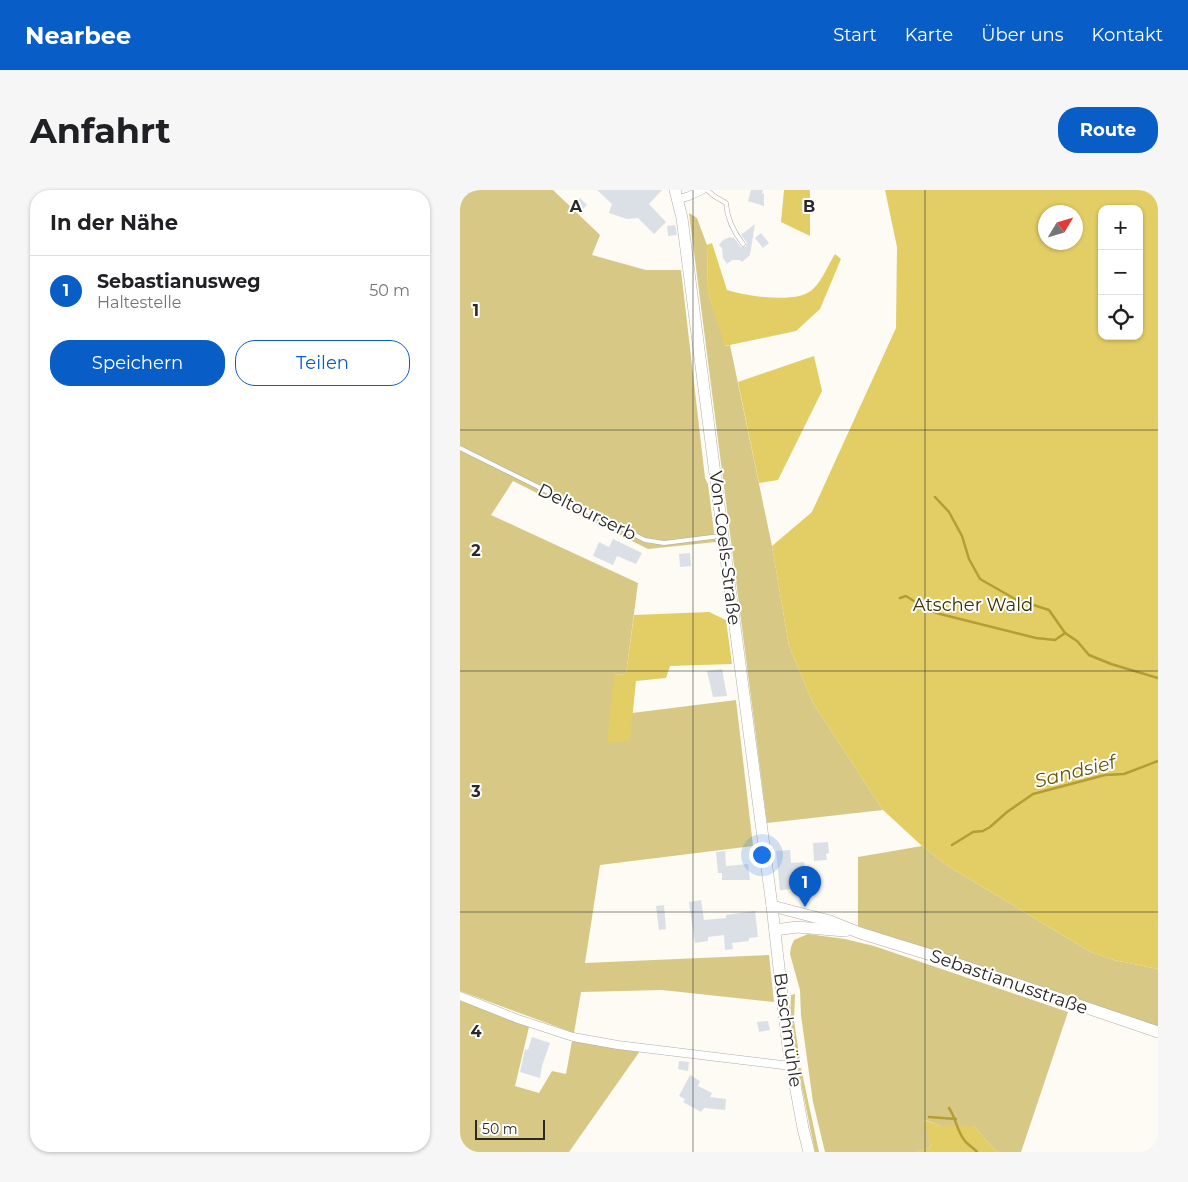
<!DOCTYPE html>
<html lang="de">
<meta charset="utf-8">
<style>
:root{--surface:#fff;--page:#f6f6f6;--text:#202124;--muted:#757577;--line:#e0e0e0;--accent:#085dc7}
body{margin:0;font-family:Montserrat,sans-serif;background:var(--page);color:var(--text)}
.controls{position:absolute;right:15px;top:15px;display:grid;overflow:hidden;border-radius:10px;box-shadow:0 1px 4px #0004}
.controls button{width:45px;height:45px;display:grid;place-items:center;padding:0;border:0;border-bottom:1px solid var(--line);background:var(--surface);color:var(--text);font:25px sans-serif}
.compass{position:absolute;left:578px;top:15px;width:45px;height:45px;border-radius:50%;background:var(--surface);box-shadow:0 1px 4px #0004;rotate:52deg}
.scale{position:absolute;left:15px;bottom:12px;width:70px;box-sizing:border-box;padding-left:5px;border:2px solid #2a2926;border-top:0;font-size:14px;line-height:18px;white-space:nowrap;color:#2a2926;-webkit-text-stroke:4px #fff;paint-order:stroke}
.you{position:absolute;left:301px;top:664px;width:18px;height:18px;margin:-12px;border:4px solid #fff;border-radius:50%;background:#1a73e8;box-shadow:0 0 0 8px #1a73e833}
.badge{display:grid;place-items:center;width:32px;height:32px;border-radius:50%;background:var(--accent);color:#fff;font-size:16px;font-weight:700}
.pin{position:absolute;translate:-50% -41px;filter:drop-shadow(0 1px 2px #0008)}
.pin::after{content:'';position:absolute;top:26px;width:18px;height:15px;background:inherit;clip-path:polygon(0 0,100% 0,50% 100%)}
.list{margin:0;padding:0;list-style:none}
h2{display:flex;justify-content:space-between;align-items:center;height:65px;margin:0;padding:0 20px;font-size:21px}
h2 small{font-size:16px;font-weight:400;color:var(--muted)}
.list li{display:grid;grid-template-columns:32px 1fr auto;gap:15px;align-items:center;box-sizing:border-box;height:70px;padding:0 20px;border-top:1px solid var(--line)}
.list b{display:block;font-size:19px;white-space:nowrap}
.list p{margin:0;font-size:16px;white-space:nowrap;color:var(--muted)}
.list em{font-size:16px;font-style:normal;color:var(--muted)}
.actions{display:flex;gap:10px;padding:15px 20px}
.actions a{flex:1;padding:11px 0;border:1px solid var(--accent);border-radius:20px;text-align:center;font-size:18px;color:var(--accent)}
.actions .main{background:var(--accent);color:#fff}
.icon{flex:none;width:28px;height:28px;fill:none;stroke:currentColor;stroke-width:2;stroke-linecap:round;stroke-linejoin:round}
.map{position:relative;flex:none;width:698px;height:962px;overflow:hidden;border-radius:20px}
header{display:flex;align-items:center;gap:30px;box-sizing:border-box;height:70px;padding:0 25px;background:var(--accent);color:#fff}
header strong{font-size:24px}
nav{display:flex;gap:28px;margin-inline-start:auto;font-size:18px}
.intro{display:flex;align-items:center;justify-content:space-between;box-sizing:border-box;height:120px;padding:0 30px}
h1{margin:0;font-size:35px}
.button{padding:12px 22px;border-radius:20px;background:var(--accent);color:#fff;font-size:18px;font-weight:700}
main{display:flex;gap:30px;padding:0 30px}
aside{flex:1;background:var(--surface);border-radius:20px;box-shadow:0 1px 4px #0004}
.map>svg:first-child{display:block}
</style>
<header>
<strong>Nearbee</strong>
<nav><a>Start</a><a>Karte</a><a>Über uns</a><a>Kontakt</a></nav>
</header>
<div class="intro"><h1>Anfahrt</h1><a class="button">Route</a></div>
<main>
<aside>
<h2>In der Nähe<small></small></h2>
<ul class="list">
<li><span class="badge">1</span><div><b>Sebastianusweg</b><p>Haltestelle</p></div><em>50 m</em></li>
</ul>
<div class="actions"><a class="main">Speichern</a><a>Teilen</a></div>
</aside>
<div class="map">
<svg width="698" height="962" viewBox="0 0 698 962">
<rect width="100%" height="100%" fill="#fdfbf3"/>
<g fill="#d7c886">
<polygon points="0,0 93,0 140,45 132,65 186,80 221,80 245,288 248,294 254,342 256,352 188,359 53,291 31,325 178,393 166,484 154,485 169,550 172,523 276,510 293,656 140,675 125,773 309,765 314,812 202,800 121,802 114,843 0,801"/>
<polygon points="229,23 237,28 247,55 248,103 266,156 270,155 312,356 329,456 353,513 423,620 307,633"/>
<polygon points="462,656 488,676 631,762 654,770 698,779 698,837 398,736 398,667"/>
<polygon points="348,744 385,749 414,756 608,822 561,962 539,962 532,957 514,936 481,936 465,930 471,957 456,962 365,962 353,912 341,825 340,800 330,764 331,757 334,750"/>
<polygon points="335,804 334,831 340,870 337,871 330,830 331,805"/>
<polygon points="0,810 69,837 55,896 79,903 92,881 106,884 112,851 180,861 109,962 0,962"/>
<polygon points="338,878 341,878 359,962 355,962"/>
</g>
<g fill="#e3cd65" fill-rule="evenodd">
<polygon points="324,0 350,0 350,46 321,32"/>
<path d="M425,0H698V779L654,770L631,762L488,676L462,656L423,620L353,513L329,456L312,356L352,322L436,138L437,57ZM642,19H679V146H642ZM616,22V52H586V22Z"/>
<path d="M252,53L267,100C286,106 340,115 354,98C363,89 368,75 375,64L381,69L360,119L336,141L265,156L248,103L247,55Z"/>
<polygon points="354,166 362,201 318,290 299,293 278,192"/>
<polygon points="249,422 266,430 272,474 210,476 206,488 176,491 170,550 147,553 154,485 166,484 174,425"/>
<polygon points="464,930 481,936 514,936 532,957 539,962 455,962 471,957"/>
</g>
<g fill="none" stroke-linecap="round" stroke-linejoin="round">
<g stroke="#b49d31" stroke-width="2.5">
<polyline points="475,307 489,322 502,346 509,369 520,389 555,409 589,420 605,443 617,451 629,465 651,474 698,488"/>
<polyline points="440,408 446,406 468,420 480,424 576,448 595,450 605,443"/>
<polyline points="492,655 513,642 523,641 530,637 547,622 573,604 645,585 664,584 698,571"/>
<path d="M489,918C496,928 497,942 505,951C508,955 514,958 517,962"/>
<polyline points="469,927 496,929"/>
</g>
</g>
<g fill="#dbe0e7">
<polygon points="137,0 202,0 189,14 206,32 194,44 178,28 167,29 149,23 152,14"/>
<polygon points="291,0 303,0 302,3 304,4 304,16 288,11"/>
<polygon points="120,8 127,15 120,22 113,15"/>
<polygon points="295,34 290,65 282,72 280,70 272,70 267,74 263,68 262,58 259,55 263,50 270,47 274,48 281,57 285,57 287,53 281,45"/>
<polygon points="215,35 217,45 208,46 207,36"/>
<polygon points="301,43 309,53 303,58 295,48"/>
<polygon points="153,349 182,363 176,374 157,366 153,375 133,366 139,352 149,357"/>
<polygon points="230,363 231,376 220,377 219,364"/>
<polygon points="262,479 267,506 253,507 247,481"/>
<polygon points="368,652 369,663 366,664 367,670 354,671 353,653"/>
<polygon points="330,660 331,673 344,672 347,698 320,700 316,661"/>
<polygon points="265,661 266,676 288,674 290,690 262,690 262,683 258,683 256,662"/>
<polygon points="241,710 244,730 266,728 266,725 295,721 298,747 289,748 289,751 272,753 273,759 265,760 264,745 248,747 248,751 235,753 229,712"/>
<polygon points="204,715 206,739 199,740 196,716"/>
<polygon points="308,831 310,840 299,842 297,832"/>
<polygon points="72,847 90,853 82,876 80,888 60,882 65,859 68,860"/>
<polygon points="219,871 229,872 228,881 218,879"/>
<polygon points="230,885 240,891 238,896 252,903 250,907 266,909 265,920 244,918 241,922 223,912 225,909 219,906"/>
</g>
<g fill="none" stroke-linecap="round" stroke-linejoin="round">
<defs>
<g id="lane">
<path d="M247,0L254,6L266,13C267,29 273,41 283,54"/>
<polyline points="0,258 185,350 204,353 260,346"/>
</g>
<g id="street">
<polyline points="219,9 229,6 242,0"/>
<polyline points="0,806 58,829 113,847 158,855 331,876"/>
</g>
<g id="secondary">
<polyline points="215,0 222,28 263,346 312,716 328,857 343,938 349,962"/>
<polyline points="312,716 370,731 400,743 474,766 698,842"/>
<polyline points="315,740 337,737 385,741"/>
</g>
</defs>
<use href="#lane" stroke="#b0aea6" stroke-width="5"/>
<use href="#street" stroke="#b0aea6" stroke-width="9"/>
<use href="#secondary" stroke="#b0aea6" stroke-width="12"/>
<use href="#lane" stroke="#fff" stroke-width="4"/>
<use href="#street" stroke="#fff" stroke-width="8"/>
<use href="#secondary" stroke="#fff" stroke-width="11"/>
</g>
<path fill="none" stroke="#2a2926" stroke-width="1" stroke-opacity="0.55" d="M233,0V962M465,0V962M0,240H698M0,481H698M0,722H698"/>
<g text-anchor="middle" stroke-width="4" stroke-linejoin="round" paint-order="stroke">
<g font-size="18" fill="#2a2926" stroke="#fff">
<text transform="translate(127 322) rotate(26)" y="6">Deltourserb</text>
<text transform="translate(265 358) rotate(83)" y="6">Von-Coels-Straße</text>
<text transform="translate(549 792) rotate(19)" y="6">Sebastianusstraße</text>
<text transform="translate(328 840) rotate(82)" y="6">Buschmühle</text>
</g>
<g font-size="18" fill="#3b3203" stroke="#fff">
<text x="513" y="421">Atscher Wald</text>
</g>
<g font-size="19" font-style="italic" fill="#655600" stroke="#fff">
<text transform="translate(615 581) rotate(-14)" y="7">Sandsief</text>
</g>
</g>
<g font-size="16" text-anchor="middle" font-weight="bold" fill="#2a2926" stroke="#fff" stroke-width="4" stroke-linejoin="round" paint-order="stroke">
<text x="116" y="22">A</text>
<text x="349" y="22">B</text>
<text x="16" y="126">1</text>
<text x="16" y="366">2</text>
<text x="16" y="607">3</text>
<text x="16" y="847">4</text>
</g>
</svg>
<div class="controls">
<button>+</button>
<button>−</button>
<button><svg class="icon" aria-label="locate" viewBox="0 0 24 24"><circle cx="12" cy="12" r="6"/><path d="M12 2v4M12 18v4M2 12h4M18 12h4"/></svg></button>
</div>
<svg class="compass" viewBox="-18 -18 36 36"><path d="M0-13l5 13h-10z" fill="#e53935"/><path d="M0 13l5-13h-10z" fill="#757577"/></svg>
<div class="scale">50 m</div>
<div class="you"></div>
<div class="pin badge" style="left:345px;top:717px">1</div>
</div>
</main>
